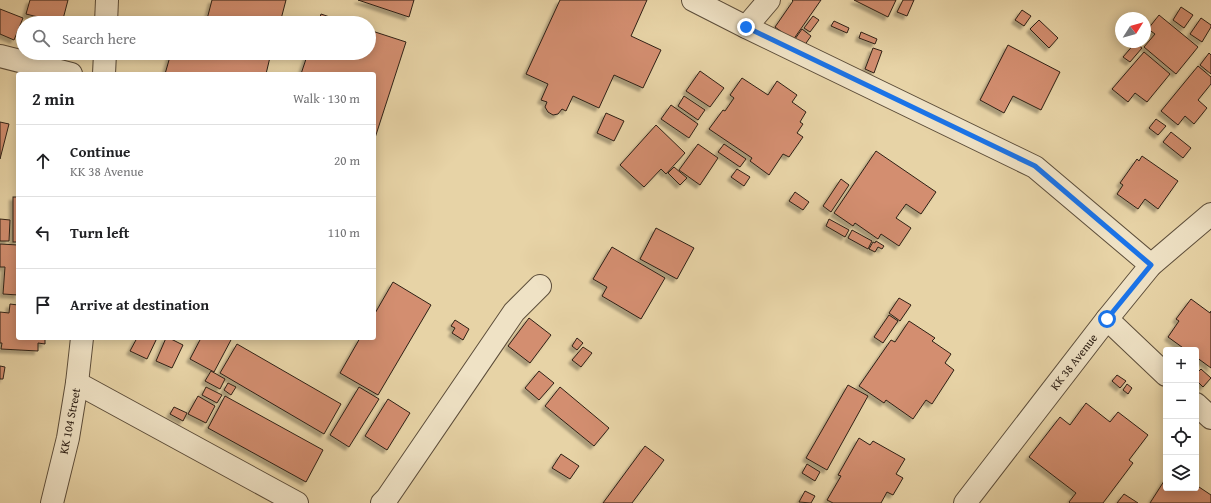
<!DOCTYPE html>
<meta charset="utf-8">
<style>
:root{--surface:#fff;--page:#f6f6f6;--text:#202124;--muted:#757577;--line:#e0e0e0}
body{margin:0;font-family:"Gentium Book Plus",serif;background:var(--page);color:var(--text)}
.controls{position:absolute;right:12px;bottom:12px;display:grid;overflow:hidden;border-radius:4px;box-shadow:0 2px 10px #0003}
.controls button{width:36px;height:36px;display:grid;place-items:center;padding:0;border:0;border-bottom:1px solid var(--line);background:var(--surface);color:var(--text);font:20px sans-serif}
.compass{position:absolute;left:1115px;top:12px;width:36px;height:36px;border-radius:50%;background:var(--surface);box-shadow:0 2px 10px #0003;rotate:53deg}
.stop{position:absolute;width:12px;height:12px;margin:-9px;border:3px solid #1a73e8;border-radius:50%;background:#fff}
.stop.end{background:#1a73e8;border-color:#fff;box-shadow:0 1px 4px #0008}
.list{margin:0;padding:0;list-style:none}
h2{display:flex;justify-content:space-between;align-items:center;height:52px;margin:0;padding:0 16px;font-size:17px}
h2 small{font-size:13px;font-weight:400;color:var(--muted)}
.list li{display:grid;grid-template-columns:26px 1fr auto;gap:12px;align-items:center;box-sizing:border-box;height:72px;padding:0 16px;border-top:1px solid var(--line)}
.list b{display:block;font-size:15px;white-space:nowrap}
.list p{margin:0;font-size:13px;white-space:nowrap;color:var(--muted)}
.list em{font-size:13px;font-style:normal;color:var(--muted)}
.icon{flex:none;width:22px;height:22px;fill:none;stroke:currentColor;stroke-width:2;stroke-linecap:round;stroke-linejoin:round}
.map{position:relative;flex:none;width:1211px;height:503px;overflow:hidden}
.search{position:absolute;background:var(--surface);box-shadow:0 2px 10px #0003;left:16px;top:16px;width:360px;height:44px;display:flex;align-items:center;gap:10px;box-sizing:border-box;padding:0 14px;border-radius:22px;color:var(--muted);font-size:15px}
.panel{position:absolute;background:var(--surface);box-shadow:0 2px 10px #0003;left:16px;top:72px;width:360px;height:268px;border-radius:4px}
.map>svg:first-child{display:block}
</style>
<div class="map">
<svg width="1211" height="503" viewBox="0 0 1211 503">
<defs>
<filter id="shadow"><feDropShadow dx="-3.5" dy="3.5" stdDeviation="1" flood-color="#0004"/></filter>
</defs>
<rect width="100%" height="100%" fill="#e7d3a6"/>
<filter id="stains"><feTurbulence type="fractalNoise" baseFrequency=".005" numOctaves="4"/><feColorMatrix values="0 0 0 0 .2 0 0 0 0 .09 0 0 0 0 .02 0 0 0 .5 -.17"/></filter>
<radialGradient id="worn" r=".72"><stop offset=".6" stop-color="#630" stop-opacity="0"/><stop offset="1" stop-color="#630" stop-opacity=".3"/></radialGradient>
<g fill="#d38e6f" stroke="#2e2016" filter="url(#shadow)">
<polygon points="30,0 68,0 62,23 26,14"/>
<polygon points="212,0 286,0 280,23 206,23"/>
<polygon points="358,0 414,0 409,17"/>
<polygon points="560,0 647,0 631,36 661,50 643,88 614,75 599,108 573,96 566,111 562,109 558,114 553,115 548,112 545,107 547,102 541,100 548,84 526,74"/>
<polygon points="792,0 821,0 793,40 775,27 793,1"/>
<polygon points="854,0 896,0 888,17"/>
<polygon points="903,0 914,0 907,16 897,12"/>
<polygon points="1181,7 1193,15 1184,28 1173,20"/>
<polygon points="0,9 23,18 14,40 0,34"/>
<polygon points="1022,10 1031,16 1024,26 1015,20"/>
<polygon points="321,14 347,23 318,23"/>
<polygon points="1159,15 1198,47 1176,74 1144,47 1155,34 1148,29"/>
<polygon points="813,16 819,20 810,32 804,28"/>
<polygon points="1201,18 1211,25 1211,27 1202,42 1190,34"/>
<polygon points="1039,20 1058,38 1049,48 1030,29"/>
<polygon points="834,21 849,28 847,33 831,26"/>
<polygon points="802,29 811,36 804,46 795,39"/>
<polygon points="369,30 406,42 374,141 374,74 301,74 308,53 369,53"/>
<polygon points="861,32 877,39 875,44 859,38"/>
<polygon points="1135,43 1142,48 1130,62 1123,57"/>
<polygon points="1008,45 1060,72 1041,110 1013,96 1004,113 980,100"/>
<polygon points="873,48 882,51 874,73 865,69"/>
<polygon points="1144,52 1170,74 1147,102 1135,93 1128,102 1112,89"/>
<polygon points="171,53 196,59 198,53 271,53 266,74 165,74"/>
<polygon points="1209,53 1211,55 1211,74 1200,65"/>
<polygon points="1198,66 1211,77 1211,84 1198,100 1207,108 1194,124 1185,116 1178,125 1161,111"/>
<polygon points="700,71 724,88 710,107 686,91"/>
<polygon points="742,78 768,95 777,81 797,95 792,102 806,112 800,122 803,124 797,133 803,137 789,157 783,154 769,175 750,161 752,158 709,129 723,110 725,111 734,98 730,95"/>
<polygon points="684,96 705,110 698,120 678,106"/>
<polygon points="671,105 698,124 689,138 661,119"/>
<polygon points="606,113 624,121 614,141 597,133"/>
<polygon points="1156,119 1166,126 1158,135 1149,128"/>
<polygon points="0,122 9,124 0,159"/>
<polygon points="656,125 685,153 666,174 661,169 644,187 620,165"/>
<polygon points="1171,132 1191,148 1183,158 1163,142"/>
<polygon points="698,144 718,158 700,185 679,170"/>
<polygon points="724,144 746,159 740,167 718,152"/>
<polygon points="876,151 936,192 921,214 906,204 896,218 911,228 899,246 881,234 878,239 855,223 853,226 834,213"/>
<polygon points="1142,156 1178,181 1158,209 1145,199 1138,209 1117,194 1123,185 1120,183 1137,159 1139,161"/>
<polygon points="674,167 687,178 680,185 668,173"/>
<polygon points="737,169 750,177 744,186 731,177"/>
<polygon points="841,179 849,185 831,212 823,206"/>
<polygon points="795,192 809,202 803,210 789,201"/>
<rect x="13" y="197" width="5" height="45"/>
<polygon points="0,219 10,220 9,241 0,241"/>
<polygon points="829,219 849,230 845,237 826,226"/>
<polygon points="656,228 694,248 677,279 640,259"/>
<polygon points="852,230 872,241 868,249 848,238"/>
<polygon points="876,241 884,246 882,249 878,247 875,252 869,249 873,242 875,243"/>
<polygon points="0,244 18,245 18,295 3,294 5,267 0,267"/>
<polygon points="612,247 665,278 641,319 602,296 607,287 593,279"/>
<polygon points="393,282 431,305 378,395 340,373 360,338 374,338 374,315"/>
<polygon points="899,298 911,305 900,321 889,313"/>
<polygon points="1191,299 1210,313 1211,311 1211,368 1196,357 1196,350 1186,350 1168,337 1179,321 1176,319"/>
<polygon points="10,304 18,305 18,338 45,338 45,344 38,343 38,351 1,349 2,343 0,343 0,312 9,313"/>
<polygon points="889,315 898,321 883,343 874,337"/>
<polygon points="529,318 551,335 530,363 508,346"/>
<polygon points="455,320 469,329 463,340 452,333 455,328 451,326"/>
<polygon points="909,321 935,338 932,341 951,354 945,363 954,370 932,404 926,400 913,419 886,400 884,403 859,386 891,340 895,342"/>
<polygon points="137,338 157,338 147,359 130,351"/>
<polygon points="166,338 169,338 183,345 172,368 156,361"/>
<polygon points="201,338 232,338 214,372 190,359"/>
<polygon points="577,338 583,343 577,350 572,346"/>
<polygon points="237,344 341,404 324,434 220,373"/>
<polygon points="583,347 592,353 581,367 572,360"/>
<polygon points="0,366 5,367 3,379 0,379"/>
<polygon points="1201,369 1211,378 1203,387 1196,380 1196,374"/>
<polygon points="211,371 225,379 220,389 205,381"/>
<polygon points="539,371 554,383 539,400 525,388"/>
<polygon points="1117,375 1126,381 1120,388 1112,381"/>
<polygon points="228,383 236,387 231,395 224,390"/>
<polygon points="1127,384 1132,388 1128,394 1123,390"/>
<polygon points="848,385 868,396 827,470 806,458"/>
<polygon points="206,387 222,395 217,403 202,395"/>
<polygon points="359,387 379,399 349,447 330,435"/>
<polygon points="560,387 609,428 594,446 545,406"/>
<polygon points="198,396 215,406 206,423 188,414"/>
<polygon points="225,396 323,450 306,482 208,428"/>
<polygon points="388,399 410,413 387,450 365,436"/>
<polygon points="1086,403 1110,422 1118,412 1148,435 1129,460 1133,463 1103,503 1070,503 1069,502 1076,493 1029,457 1060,417 1070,425"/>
<polygon points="174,407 187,413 183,421 170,414"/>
<polygon points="859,438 870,445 873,441 905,459 896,474 903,478 893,495 887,492 881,503 833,503 827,500 841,476 838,475"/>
<polygon points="645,446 664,460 632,503 603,503"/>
<polygon points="561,454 579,466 570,479 552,468"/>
<polygon points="807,464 820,472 815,481 802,473"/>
<polygon points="1166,478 1166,488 1196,488 1196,485 1211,495 1211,503 1150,503"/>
<polygon points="805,491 815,496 811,503 799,502"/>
<polygon points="1124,494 1138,503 1117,503"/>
</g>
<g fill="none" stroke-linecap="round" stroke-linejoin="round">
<defs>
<g id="minor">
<polyline points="693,0 746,27 1035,167 1151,265"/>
<polyline points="746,27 769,0"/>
<polyline points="0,56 71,74"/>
<polyline points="1107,319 1166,375"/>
<polyline points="77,383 297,503"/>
<polyline points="1196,404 1211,418"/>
<polyline points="382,503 387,498 514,312 540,286"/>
<polyline points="965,503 1107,319 1151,265 1211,214"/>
</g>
<g id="tertiary">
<polyline points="106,23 107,0"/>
<polyline points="104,74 105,53"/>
<polyline points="52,503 68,438 77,383 82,338"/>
</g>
</defs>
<use href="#minor" stroke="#5c4d3a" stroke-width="24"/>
<use href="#tertiary" stroke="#5c4d3a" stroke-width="24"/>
<use href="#minor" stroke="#efe2c5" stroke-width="22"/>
<use href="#tertiary" stroke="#efe2c5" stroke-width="22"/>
</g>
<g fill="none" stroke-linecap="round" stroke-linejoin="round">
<polyline stroke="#1a73e8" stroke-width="5" points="746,27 1035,166 1151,265 1107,319"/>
</g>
<g text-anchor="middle" stroke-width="4" stroke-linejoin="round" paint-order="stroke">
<g font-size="12" fill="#2e2016" stroke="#efe2c5">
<text transform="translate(1074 362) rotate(-52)" y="4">KK 38 Avenue</text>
<text transform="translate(70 421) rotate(-79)" y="4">KK 104 Street</text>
</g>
</g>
<rect width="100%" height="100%" filter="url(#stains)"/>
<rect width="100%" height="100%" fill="url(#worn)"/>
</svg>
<div class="controls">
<button>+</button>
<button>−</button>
<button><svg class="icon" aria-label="locate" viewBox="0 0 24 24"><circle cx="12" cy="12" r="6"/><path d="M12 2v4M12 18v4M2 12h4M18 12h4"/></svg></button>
<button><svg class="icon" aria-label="layers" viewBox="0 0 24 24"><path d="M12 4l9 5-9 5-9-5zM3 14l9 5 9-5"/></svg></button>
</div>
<svg class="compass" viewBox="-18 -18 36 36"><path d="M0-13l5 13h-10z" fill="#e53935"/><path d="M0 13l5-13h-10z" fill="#757577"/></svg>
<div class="stop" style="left:1107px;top:319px"></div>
<div class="stop end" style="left:746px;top:27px"></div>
<div class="search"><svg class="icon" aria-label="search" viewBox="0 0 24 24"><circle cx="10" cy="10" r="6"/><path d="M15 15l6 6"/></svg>Search here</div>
<section class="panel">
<h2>2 min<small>Walk · 130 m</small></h2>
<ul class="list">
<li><svg class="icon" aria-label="ahead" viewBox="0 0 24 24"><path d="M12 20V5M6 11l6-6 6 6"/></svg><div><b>Continue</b><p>KK 38 Avenue</p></div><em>20 m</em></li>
<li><svg class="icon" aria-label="left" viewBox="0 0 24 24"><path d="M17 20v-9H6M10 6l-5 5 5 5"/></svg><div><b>Turn left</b></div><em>110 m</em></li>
<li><svg class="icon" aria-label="arrive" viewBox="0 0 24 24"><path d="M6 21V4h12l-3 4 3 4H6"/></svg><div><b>Arrive at destination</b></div></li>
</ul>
</section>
</div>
